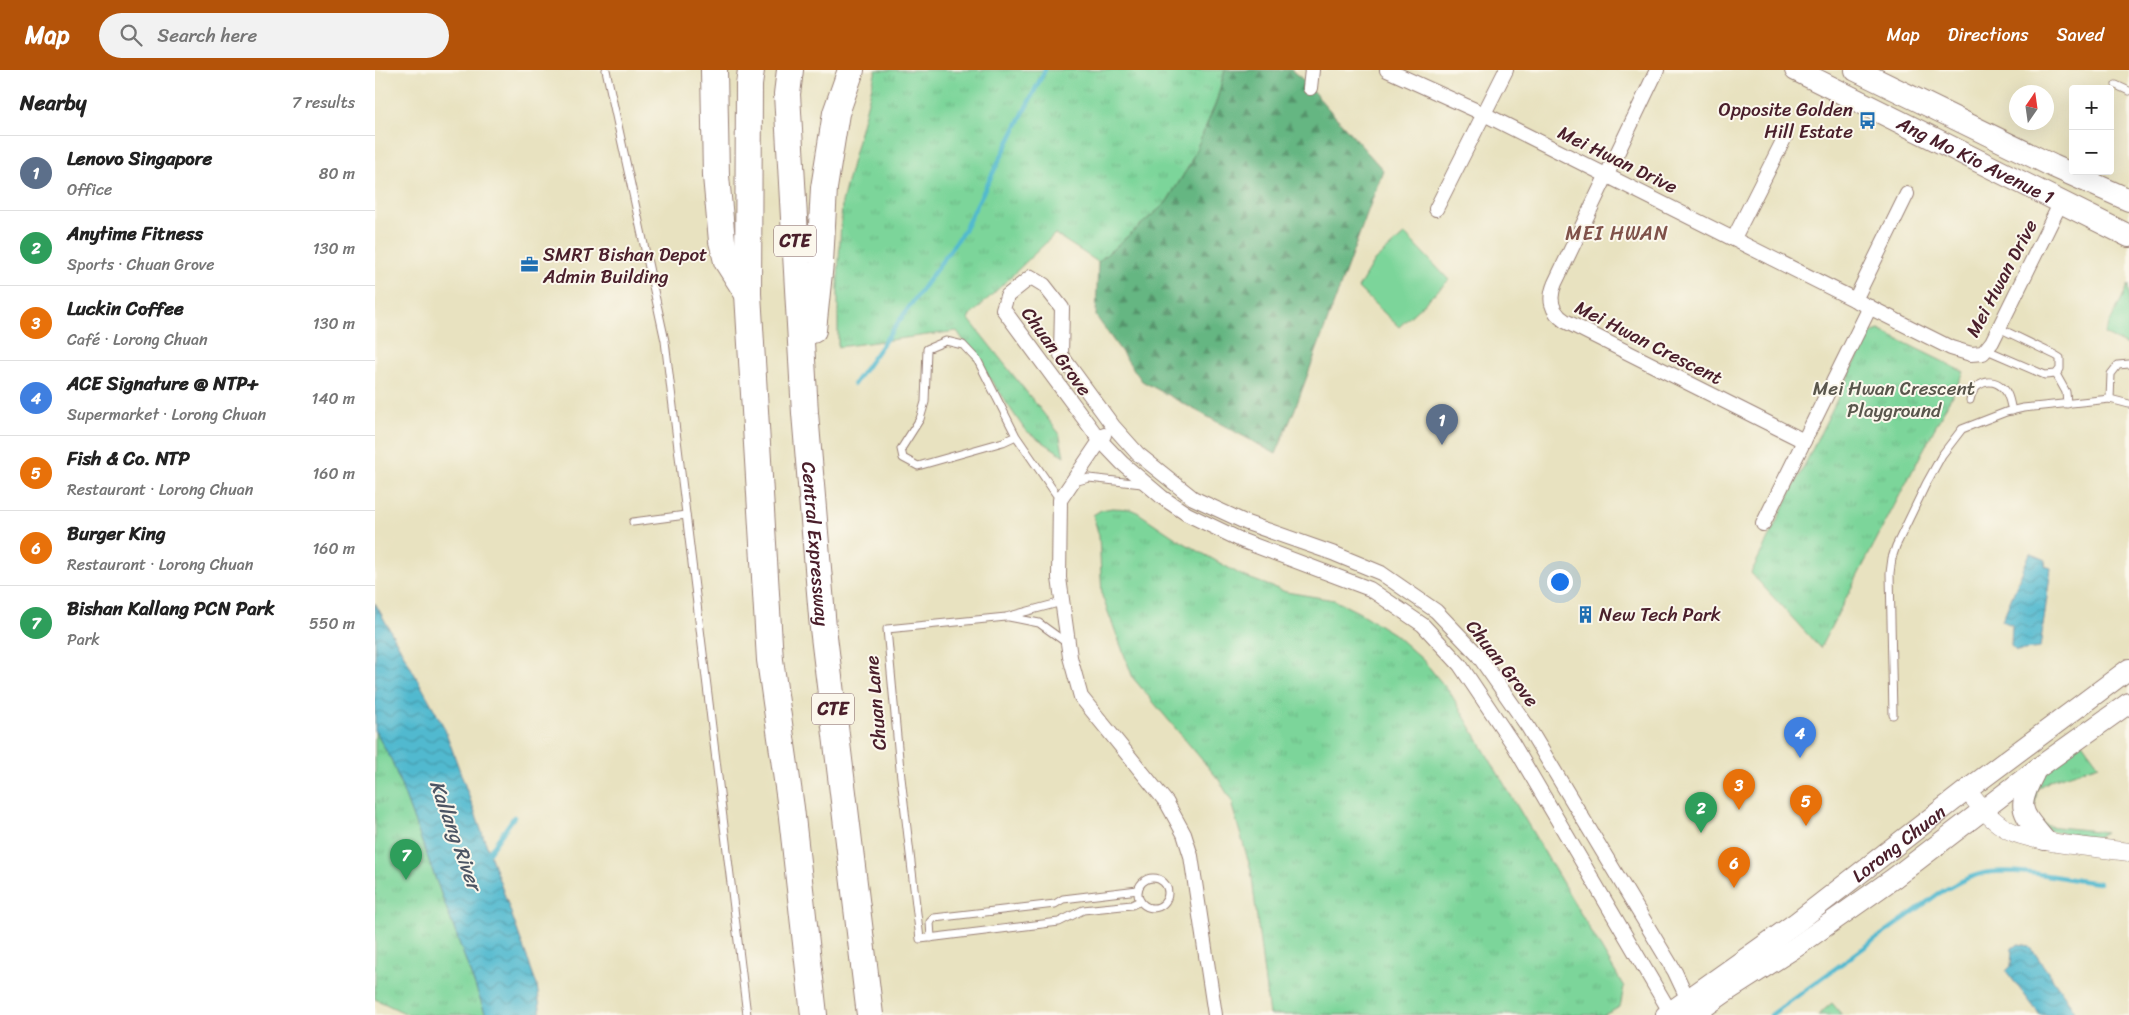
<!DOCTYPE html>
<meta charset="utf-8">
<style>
:root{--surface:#fff;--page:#f2f2f2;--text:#222;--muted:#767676;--line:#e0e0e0;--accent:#b45309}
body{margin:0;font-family:Sriracha,sans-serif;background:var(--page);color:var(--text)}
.controls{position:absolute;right:15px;top:15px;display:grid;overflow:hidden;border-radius:5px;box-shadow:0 5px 20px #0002}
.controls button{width:45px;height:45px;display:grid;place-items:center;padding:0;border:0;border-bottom:1px solid var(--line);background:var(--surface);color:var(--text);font:25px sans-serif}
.compass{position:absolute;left:1634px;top:15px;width:45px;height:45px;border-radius:50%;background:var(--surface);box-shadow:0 5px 20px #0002;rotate:13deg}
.you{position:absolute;left:1184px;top:511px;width:18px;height:18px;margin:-12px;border:4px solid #fff;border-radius:50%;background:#1a73e8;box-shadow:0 0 0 8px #1a73e833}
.badge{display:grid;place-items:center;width:32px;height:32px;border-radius:50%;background:var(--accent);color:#fff;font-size:16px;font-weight:700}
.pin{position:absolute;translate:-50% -41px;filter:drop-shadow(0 1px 2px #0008)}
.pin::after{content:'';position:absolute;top:26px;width:18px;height:15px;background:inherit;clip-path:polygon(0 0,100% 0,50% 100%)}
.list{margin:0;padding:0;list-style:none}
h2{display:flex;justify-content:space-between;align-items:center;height:65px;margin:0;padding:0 20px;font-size:21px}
h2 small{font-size:16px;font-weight:400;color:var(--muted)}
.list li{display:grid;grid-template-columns:32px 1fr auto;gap:15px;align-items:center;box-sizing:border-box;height:75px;padding:0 20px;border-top:1px solid var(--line)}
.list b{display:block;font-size:19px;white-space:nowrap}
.list p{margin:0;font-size:16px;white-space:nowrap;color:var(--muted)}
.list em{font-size:16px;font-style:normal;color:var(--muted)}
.icon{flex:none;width:28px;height:28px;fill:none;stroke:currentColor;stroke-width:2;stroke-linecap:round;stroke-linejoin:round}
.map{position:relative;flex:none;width:1754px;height:945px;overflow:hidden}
header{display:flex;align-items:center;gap:30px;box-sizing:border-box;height:70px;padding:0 25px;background:var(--accent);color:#fff}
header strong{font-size:24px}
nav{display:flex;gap:28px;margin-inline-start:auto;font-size:18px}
.search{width:350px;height:45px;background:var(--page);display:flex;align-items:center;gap:12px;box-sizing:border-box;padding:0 18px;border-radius:28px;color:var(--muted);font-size:19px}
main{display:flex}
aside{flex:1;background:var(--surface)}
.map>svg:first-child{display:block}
</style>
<header>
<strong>Map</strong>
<div class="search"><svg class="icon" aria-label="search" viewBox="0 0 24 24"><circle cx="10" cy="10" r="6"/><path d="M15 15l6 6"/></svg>Search here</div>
<nav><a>Map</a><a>Directions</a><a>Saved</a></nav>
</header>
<main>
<aside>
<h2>Nearby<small>7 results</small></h2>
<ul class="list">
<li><span class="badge" style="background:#5c6f8a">1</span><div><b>Lenovo Singapore</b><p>Office</p></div><em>80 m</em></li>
<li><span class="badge" style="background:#2e9e5b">2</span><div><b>Anytime Fitness</b><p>Sports · Chuan Grove</p></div><em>130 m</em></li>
<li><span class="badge" style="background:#e8710a">3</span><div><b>Luckin Coffee</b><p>Café · Lorong Chuan</p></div><em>130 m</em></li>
<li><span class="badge" style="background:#3f7fe0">4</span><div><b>ACE Signature @ NTP+</b><p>Supermarket · Lorong Chuan</p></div><em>140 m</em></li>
<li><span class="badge" style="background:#e8710a">5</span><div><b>Fish &amp; Co. NTP</b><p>Restaurant · Lorong Chuan</p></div><em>160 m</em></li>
<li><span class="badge" style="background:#e8710a">6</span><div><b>Burger King</b><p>Restaurant · Lorong Chuan</p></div><em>160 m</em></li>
<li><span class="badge" style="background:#2e9e5b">7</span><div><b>Bishan Kallang PCN Park</b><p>Park</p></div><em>550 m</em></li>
</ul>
</aside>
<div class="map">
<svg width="1754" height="945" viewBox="0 0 1754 945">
<defs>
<pattern id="grass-tufts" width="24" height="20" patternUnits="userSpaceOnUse" patternTransform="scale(1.25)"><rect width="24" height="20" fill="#7cd59a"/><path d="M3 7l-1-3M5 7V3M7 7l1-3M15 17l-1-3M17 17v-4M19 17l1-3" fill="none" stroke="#6db685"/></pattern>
<pattern id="forest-firs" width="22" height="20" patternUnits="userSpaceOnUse" patternTransform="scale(1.25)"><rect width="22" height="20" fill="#65b682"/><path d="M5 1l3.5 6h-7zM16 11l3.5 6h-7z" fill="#55936b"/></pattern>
<pattern id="water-waves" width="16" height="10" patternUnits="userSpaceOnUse" patternTransform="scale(1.25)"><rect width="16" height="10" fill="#51b9cf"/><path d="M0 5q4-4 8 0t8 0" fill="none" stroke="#4596a8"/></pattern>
</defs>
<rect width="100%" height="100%" fill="#fbf7ec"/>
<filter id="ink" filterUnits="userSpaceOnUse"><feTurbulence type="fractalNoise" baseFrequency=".02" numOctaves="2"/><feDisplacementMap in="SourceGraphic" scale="10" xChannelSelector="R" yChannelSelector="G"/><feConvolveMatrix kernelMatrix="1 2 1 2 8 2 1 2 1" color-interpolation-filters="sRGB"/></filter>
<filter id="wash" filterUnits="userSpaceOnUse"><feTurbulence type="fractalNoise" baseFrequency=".0096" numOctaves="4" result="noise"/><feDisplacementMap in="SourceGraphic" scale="20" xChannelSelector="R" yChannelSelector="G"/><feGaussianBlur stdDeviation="1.12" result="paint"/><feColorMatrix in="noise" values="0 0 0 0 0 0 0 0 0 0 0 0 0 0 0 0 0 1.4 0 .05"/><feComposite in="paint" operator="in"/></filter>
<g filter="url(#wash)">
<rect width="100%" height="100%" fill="#e8e2c0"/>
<g fill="url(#grass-tufts)" stroke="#637a62">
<polygon points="501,0 850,0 841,33 814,96 791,133 723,192 680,164 593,248 684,363 689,386 650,360 582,261 463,277 463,208 467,132"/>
<polygon points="1504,260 1589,302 1445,578 1376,503 1495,263"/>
<polygon points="737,438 755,439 762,442 802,469 868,506 911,522 959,530 985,543 1019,564 1048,590 1076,624 1249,917 1245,937 1229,945 894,945 876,800 857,736 859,735 844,710 758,608 727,526 724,466 718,445 726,440"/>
<polygon points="0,661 17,691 111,945 34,945 0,929"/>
<path d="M1705,669L1724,695L1676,710L1662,719L1658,746L1673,756L1731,762L1722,767L1675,761L1649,745C1641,707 1679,687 1705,669Z"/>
</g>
<polygon fill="url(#forest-firs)" stroke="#586a56" points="850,0 916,0 926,8 1008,100 920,339 901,384 767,311 721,246 723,192 791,133 814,96 841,33"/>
<g fill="#7cd59a" stroke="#637a62">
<polygon points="1030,164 1074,210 1024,257 983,218 999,191"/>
<polygon points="1754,214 1754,276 1729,264"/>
<polygon points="1457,933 1467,945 1443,945"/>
</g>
<g fill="url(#water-waves)" stroke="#4e6c7d">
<polygon points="1655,483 1671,490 1670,496 1676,498 1665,578 1641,581 1636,576 1637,555 1627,551"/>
<polygon points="0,533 69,657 162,915 166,945 111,945 17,691 0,661"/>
<polygon points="1644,874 1653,876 1659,882 1700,941 1695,945 1665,945 1631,901 1636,896 1637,878"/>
</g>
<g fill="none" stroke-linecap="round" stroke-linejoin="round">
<g stroke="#51b9cf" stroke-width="4.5">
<polyline points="479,314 588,162 670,0"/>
<polyline points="112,785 139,747"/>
<path d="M1396,945L1563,824C1580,814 1597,804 1616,802C1651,799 1689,809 1724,813"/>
</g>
</g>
</g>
<g filter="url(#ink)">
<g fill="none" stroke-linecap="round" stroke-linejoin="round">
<defs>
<g id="service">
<polyline points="231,0 290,271 372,945"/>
<polyline points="1741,15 1754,21"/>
<polyline points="1612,280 1670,305 1681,304 1685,299 1685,288 1680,285 1624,258"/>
<polyline points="1681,304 1691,322 1692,334"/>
<polyline points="1735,329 1736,304 1743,295 1754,294"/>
<path d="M1595,330C1598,313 1616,306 1628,318C1634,323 1635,333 1637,341"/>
<polyline points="641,366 628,372 543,396 528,388 526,379 545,349 550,332 552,279 571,271 588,275 603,291 641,366 685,430"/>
<polyline points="699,412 714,408 767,414"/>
<polyline points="258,452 311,445"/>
<polyline points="687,532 631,547 512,559 525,699 545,869 684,852 708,840 757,835 765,831"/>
<polyline points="634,547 664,553 693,574"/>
<polyline points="1518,645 1515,503 1517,488 1521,476 1551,414 1567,385 1587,359 1631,342 1648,338 1735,329 1754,334"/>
<circle cx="778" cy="823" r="15"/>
<polyline points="556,868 555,852 559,848 680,834 688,829 763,820"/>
</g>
<g id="minor">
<polyline points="1012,0 1109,44 1576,278 1596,284 1608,283 1617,272 1686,132"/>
<path d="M1282,0L1180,213C1173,229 1176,242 1190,251L1429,371"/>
<polyline points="935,18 937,0"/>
<polyline points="1061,139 1131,0"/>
<polyline points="1359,168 1410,67"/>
<polyline points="1480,230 1532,124"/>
<polyline points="729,365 685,430 684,508 695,587 706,627 792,733 809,764 816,786 840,945"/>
<polyline points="1388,454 1495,237"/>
<polyline points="1297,945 1138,674 1085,595 1048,555 995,519 868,471 812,444 788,428 747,393 724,369 628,239 632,226 656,207 669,215 687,238 686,285 738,356 763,384 818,428 872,453 960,484 1006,503 1061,541 1103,585 1153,657 1300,902 1316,936"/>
</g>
<path id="tertiary" d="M1592,720C1603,735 1621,756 1640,763C1674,775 1718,777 1754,782"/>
<g id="secondary">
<path d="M1659,704C1641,739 1646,741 1670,770"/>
<path id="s1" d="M1291,945L1422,852L1592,720L1754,599"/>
<polyline points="1318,945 1349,923 1421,877 1519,808 1667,695 1754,633"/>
</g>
<g id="primary">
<path id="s2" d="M1421,0L1754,166"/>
<polyline points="1481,0 1678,96 1754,130"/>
</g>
<g id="motorway">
<polyline points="339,0 341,106 347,171 352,191 373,224"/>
<polyline points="376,0 374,15 373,224 395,590 416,738 439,945"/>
<path id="s3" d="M415,0L412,24L430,343L448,558L495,945"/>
<polyline points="438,260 445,193 449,118 461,43 476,0"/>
</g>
</defs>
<use href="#service" stroke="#998076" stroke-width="9"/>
<use href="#minor" stroke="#998076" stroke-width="16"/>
<use href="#tertiary" stroke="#998076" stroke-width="19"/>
<use href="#secondary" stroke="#998076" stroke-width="22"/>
<use href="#primary" stroke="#998076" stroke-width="24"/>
<use href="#motorway" stroke="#998076" stroke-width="28"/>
<use href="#service" stroke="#fff" stroke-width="7"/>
<use href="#minor" stroke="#fff" stroke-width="14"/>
<use href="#tertiary" stroke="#fff" stroke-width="18"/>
<use href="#secondary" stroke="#fff" stroke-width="20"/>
<use href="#primary" stroke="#fff" stroke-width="22"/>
<use href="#motorway" stroke="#fff" stroke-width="26"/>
</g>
</g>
<defs>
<symbol id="bus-bare" viewBox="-9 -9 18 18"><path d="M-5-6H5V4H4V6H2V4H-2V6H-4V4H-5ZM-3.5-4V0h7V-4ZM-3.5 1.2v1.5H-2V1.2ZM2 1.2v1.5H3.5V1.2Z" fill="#1f6fb2" stroke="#fbf7ec" stroke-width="2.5" paint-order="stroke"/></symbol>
<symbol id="office-bare" viewBox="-9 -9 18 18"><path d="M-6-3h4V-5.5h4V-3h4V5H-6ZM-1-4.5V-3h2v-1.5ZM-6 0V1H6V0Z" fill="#1f6fb2" stroke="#fbf7ec" stroke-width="2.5" paint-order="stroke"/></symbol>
<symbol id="building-bare" viewBox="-9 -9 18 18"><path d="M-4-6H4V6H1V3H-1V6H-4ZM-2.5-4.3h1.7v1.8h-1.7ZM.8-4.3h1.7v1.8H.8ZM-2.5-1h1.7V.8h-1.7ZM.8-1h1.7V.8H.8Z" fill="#1f6fb2" stroke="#fbf7ec" stroke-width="2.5" paint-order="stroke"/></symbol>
</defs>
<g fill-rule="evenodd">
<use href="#bus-bare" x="1480" y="38" width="25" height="25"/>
<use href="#office-bare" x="142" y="182" width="25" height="25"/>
<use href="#building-bare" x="1198" y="532" width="25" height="25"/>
</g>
<g text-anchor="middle" stroke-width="4" stroke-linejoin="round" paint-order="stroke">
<g fill="#fbf7ec" stroke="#7f6065" stroke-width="1">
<rect x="399" y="155.5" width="42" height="31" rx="4"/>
<rect x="437" y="623.5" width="42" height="31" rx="4"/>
</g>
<g font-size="18" font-weight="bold" fill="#4a1f2b">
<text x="420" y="177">CTE</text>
<text x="458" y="645">CTE</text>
</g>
<g font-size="19" fill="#4a1f2b" stroke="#fbf7ec" text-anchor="start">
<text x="1478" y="46" text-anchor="end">Opposite Golden<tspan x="1478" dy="22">Hill Estate</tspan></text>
<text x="168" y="191">SMRT Bishan Depot<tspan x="168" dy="22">Admin Building</tspan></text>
<text x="1224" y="551">New Tech Park</text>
</g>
<g font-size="19" fill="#4a1f2b" stroke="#fbf7ec">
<text transform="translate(1243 89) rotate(26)" y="7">Mei Hwan Drive</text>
<text dy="7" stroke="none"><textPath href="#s2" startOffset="201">Ang Mo Kio Avenue 1</textPath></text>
<text transform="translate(1626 208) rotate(-62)" y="7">Mei Hwan Drive</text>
<text transform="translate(1274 272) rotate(27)" y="7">Mei Hwan Crescent</text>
<text transform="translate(682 281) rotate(54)" y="7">Chuan Grove</text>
<text dy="7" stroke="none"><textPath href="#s3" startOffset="475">Central Expressway</textPath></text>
<text transform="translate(1128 593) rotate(52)" y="7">Chuan Grove</text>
<text transform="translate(500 633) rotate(-95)" y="7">Chuan Lane</text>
<text dy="7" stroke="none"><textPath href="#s1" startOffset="289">Lorong Chuan</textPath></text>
</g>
<g font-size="19" fill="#59564c" stroke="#fbf7ec">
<text x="1519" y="325">Mei Hwan Crescent<tspan x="1519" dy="22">Playground</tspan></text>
</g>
<g font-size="20" letter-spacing="1" fill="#7f5149" stroke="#fbf7ec">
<text x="1242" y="170">MEI HWAN</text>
</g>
<g font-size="20" font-style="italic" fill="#4c5564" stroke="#fbf7ec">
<text transform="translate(81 765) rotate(70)" y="7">Kallang River</text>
</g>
</g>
</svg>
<div class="controls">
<button>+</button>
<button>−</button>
</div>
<svg class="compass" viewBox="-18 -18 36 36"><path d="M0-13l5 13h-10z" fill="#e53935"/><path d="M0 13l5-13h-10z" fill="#767676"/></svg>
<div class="you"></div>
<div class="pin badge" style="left:1067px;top:375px;background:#5c6f8a">1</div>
<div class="pin badge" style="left:1326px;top:763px;background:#2e9e5b">2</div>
<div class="pin badge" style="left:1364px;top:740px;background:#e8710a">3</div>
<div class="pin badge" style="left:1425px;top:688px;background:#3f7fe0">4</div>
<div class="pin badge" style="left:1431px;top:756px;background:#e8710a">5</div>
<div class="pin badge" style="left:1359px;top:818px;background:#e8710a">6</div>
<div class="pin badge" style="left:31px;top:810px;background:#2e9e5b">7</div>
</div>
</main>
